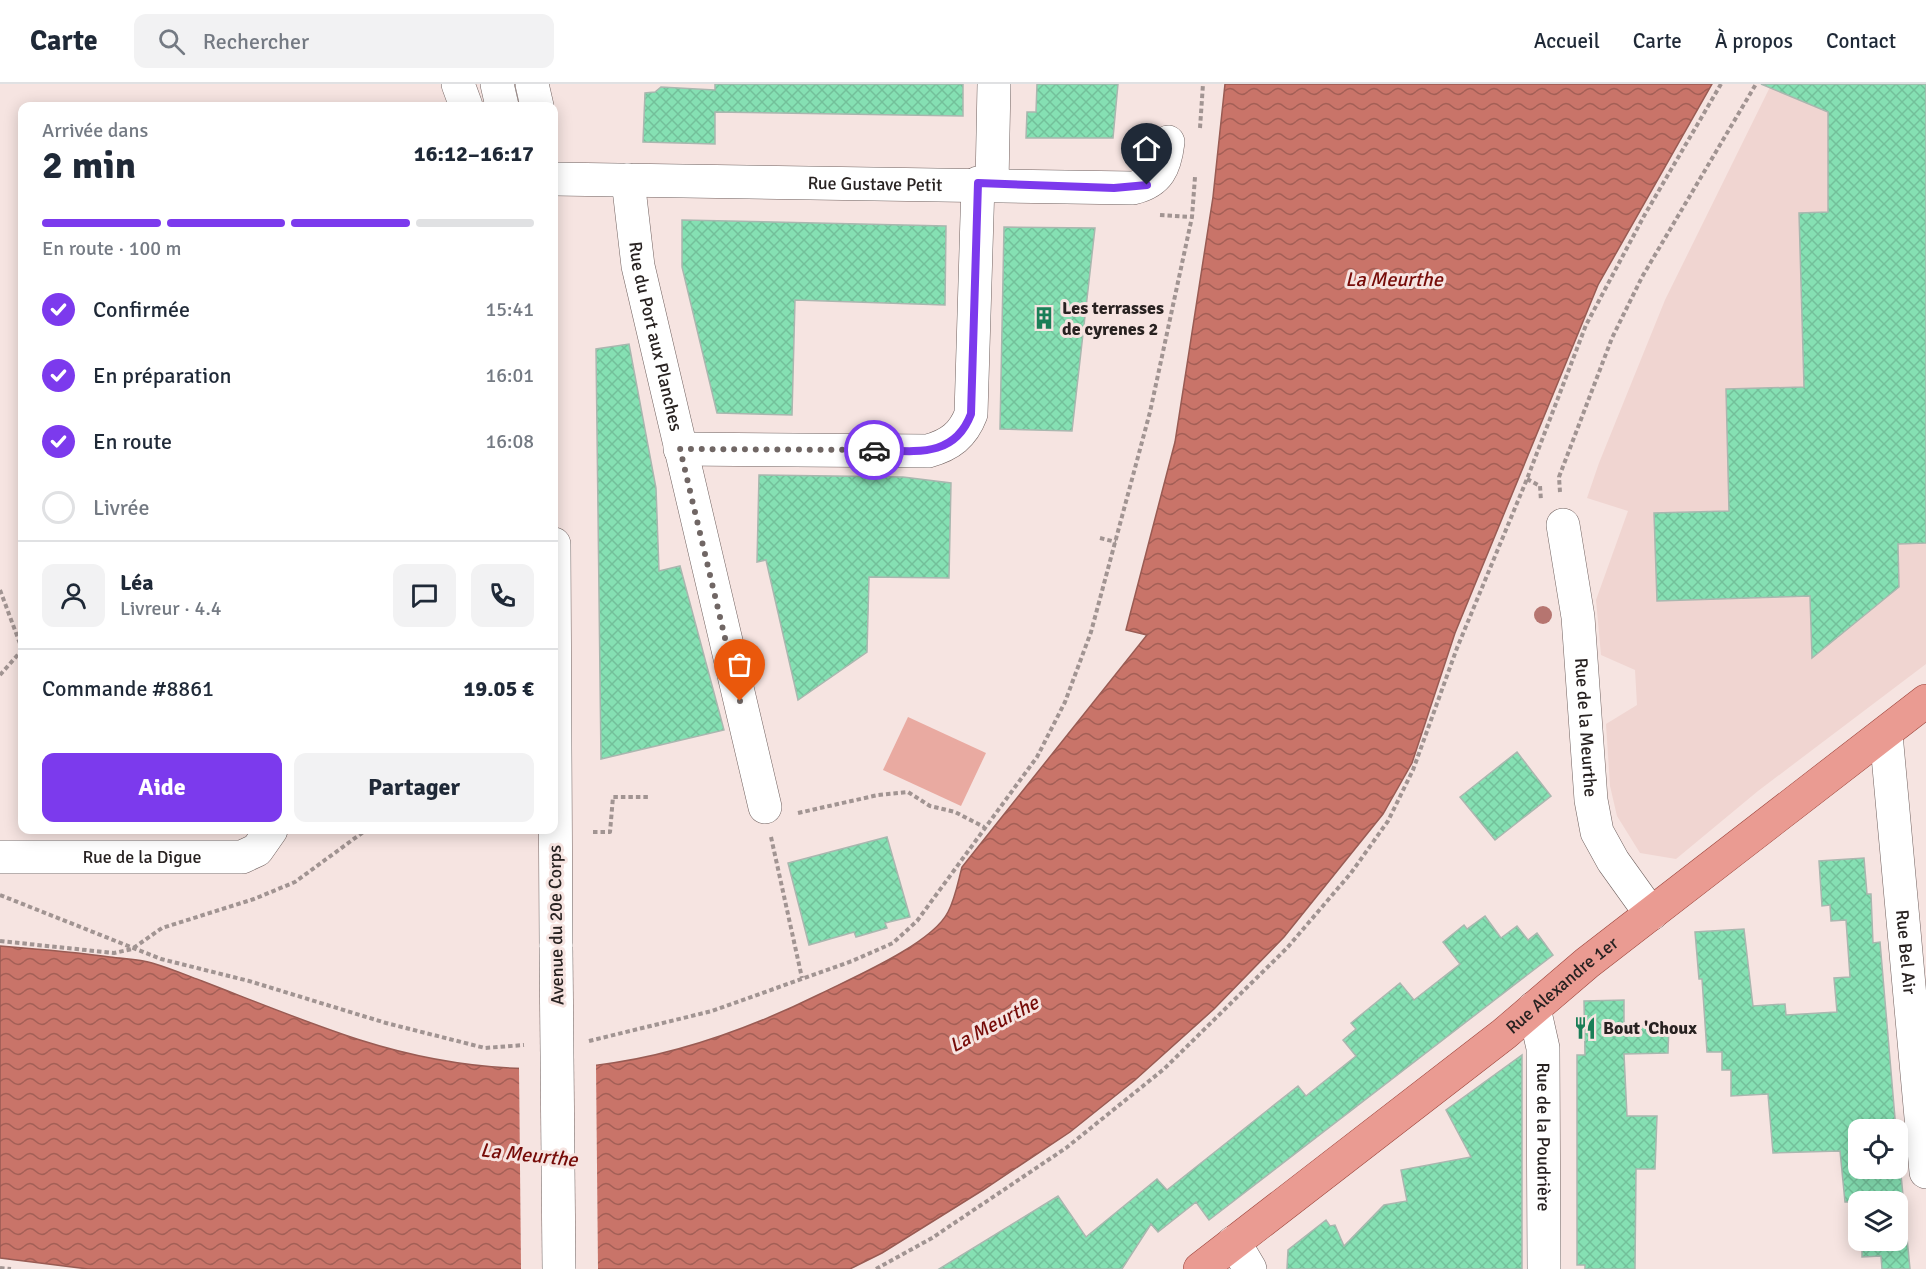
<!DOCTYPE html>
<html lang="fr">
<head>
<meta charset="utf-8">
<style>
  :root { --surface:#fff; --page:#f2f2f3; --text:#1f2937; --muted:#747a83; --line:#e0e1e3; --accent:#7c3aed }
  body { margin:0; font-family:Signika,sans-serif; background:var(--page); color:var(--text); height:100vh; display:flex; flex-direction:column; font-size:22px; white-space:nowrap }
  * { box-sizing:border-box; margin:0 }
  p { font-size:20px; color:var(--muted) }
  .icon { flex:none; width:33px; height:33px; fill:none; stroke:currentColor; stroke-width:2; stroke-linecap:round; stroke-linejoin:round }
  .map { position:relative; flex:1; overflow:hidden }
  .drawer { position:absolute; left:18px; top:18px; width:540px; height:732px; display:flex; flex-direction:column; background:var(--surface); border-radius:12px; box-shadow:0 3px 15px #0003 }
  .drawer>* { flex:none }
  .controls { position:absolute; left:1848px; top:1035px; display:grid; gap:12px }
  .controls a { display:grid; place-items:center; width:60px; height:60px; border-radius:12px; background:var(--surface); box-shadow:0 3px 15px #0003; font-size:30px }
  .pin { position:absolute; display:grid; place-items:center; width:51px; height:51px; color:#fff; margin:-62px -26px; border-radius:50% 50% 50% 0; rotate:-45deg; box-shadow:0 0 6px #0007 }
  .pin .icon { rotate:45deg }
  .courier { position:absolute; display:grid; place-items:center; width:60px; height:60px; margin:-30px; border:4px solid #7c3aed; border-radius:50%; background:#fff; color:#222; box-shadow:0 2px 8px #0007 }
  .headline em { font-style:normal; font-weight:700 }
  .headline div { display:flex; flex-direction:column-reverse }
  .headline { display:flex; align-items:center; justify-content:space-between; height:102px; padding:0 24px }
  h1 { font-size:39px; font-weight:700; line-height:45px }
  .bar { display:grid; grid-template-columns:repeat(4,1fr); gap:9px 6px; align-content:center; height:72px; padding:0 24px }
  .bar i { height:8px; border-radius:4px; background:var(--line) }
  .bar .selected { background:var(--accent) }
  .bar p { grid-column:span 4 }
  .line { display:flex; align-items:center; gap:15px; padding:0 24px; border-top:2px solid var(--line) }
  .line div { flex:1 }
  .round { display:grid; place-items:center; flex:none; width:63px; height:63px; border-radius:12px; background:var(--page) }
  ol { padding:0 24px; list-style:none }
  li { display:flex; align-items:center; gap:18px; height:66px }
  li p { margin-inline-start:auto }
  li .icon { padding:6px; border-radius:50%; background:var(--accent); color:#fff; stroke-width:4 }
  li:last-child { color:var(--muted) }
  li i { width:33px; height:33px; border:3px solid var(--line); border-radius:50% }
  .primary-button { display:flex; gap:12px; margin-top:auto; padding:12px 24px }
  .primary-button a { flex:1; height:69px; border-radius:12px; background:var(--accent); color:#fff; font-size:24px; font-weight:700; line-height:69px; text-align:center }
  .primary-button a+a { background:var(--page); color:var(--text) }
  header { display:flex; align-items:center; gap:36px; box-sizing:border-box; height:84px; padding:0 30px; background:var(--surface); border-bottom:2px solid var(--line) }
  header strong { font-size:28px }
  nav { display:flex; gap:33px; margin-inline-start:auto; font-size:21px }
  .search { width:420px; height:54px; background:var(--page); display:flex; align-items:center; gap:15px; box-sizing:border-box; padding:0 21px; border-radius:12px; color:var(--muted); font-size:22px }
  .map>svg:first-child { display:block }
  .built { fill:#f0d5d1 }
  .park { fill:#e9aaa1 }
  .water { fill:url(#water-waves); stroke:#995b53; stroke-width:1.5 }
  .pier { fill:#f6e4e1 }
  .building { fill:url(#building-cross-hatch); stroke:#a9b7af; stroke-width:1.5 }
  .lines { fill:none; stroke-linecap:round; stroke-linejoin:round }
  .minor-casing { stroke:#70615f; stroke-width:34 }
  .major-casing { stroke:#9d453c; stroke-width:34 }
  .path { stroke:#a19492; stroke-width:4; stroke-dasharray:4.5 3; stroke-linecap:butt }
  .minor { stroke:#fff; stroke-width:33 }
  .major { stroke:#ea9b92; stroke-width:33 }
  .minor-bridge-casing { stroke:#70615f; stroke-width:34; stroke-linecap:butt }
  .minor-bridge { stroke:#fff; stroke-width:33 }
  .tree { fill:#b67570 }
  .done { stroke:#706664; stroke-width:6; stroke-dasharray:0 10.8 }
  .route { stroke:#7c3aed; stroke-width:8 }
  .labels { text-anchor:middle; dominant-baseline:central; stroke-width:6; stroke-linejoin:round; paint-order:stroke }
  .street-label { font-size:18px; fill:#282221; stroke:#f6e4e1 }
  .poi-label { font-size:18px; font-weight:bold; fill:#282221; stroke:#f6e4e1; text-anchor:start }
  .water-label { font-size:20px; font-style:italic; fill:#760b08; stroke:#f6e4e1 }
</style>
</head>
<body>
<header>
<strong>Carte</strong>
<div class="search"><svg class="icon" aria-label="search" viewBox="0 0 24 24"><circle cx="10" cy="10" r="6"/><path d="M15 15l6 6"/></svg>Rechercher</div>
<nav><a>Accueil</a><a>Carte</a><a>À propos</a><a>Contact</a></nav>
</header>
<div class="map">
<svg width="1926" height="1185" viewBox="0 0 1926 1185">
  <defs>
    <pattern id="water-waves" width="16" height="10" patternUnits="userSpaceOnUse" patternTransform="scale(1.5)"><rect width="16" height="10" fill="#c97469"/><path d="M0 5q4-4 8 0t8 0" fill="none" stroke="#a35f56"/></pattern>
    <pattern id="building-cross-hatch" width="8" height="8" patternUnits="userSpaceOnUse" patternTransform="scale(1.5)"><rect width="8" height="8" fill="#85e0b3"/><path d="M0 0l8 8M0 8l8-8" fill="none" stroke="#73c09a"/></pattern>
  </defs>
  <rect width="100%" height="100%" fill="#f6e4e1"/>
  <path class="built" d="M1926,0V580L1758,707L1676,775L1640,769L1617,732L1610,702L1606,640L1637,621L1635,586L1601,571L1596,516L1628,427L1587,414L1599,379L1665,216L1770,3Z"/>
  <path class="park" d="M908,633L986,669L961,722L883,686Z"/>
  <path class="water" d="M1225,0H1712L1598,201L1455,549L1412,679L1383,730L1284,853L1214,925L1135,996L1070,1048L983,1106L882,1169L850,1185H88L0,1174V862C37,865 74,868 110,873C124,875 139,875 152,879C169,884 186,891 202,897C254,917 307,939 360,956C527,1009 666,986 820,910C852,894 932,860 948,828C955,815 958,798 962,783L1147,551L1126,546L1175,358L1213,113Z"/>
  <path class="pier" d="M596,980L598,1185H521L519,982Z"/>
  <path class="building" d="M715,0H963V32L715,28V60L643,58L645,9L655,8L661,3L715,6Z
    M1037,0H1118L1113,54H1026L1027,28H1036Z
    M1761,0H1926V459L1898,460L1899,503L1812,574L1810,512L1657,517L1654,429L1729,427L1726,305L1804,303L1799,129L1828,128V28Z
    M682,136L946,142L945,221L795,216L792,331L717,329L682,183Z
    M1004,143L1095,144L1072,347L1000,345Z
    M629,260L656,404L659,487L680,482L724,646L601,675L596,265Z
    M759,391L903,393L951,399L949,494L869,493L867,568L798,616L766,476L757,478Z
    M1517,668L1551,712L1495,756L1460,713Z
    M887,753L910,833L885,839L887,844L856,853L854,848L809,861L788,779Z
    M1864,774L1867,810H1871L1873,859L1880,858L1896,1046H1858V1084H1898V1059L1910,1185H1882L1881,1172L1862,1173V1156H1898V1118H1845L1840,1067L1773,1069L1768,1010L1731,1012V986H1722V968H1707L1702,895H1699L1695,848L1744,845L1753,922L1785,920L1786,931L1837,928L1834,894L1850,893L1846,836L1831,837L1830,821L1822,822L1819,777Z
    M1485,832L1501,854L1517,842L1528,856L1537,849L1553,871L1209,1136L1196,1118L1158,1148L1151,1140L1122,1185H939L1058,1112L1086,1153L1157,1095L1167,1106L1298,1002L1306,1012L1356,972L1343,956L1356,945L1351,939L1400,899L1414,916L1460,880L1443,858L1464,841L1467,845Z
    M1624,916V942L1669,941L1668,969L1624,970L1627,1032H1657L1655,1085H1636L1635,1185H1585V1181H1577V971H1585L1584,917Z
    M1522,971V1185H1287L1288,1166L1326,1136L1330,1142L1335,1141L1344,1162L1384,1121L1407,1117L1401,1086L1471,1073L1446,1026Z"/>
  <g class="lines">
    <g class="minor-casing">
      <g id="minor">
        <path d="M458,0L466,22"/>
        <path d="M497,0L502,22"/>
        <path d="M532,0L537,22"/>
        <path id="s1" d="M554,95L1133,104C1159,98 1165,83 1168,58"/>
        <path id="s2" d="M628,96L638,182L765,723"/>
        <path d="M992,99L994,0"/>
        <path d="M680,365L928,367C950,361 963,351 971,330L978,99"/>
        <path id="s3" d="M1563,441L1578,533L1591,716L1597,748L1613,777L1651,830"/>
        <path d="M554,460L556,863"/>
        <path id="s4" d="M1886,650L1926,1088"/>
        <path id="s5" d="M0,773H242L257,766L271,746"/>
        <path id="s6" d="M1534,924L1543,964L1544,1185"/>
        <path d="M1234,1158L1250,1185"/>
      </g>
    </g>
    <g class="major-casing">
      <g id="major">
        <path id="s7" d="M1200,1185L1504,950L1587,879L1926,617"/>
      </g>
    </g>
    <path class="path" d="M1200,44L1203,0
      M1160,131L1192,133
      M1527,395L1540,402L1541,417
      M1560,408L1559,393L1612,254L1642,193L1756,0
      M1100,454L1116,458
      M0,506L22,565
      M0,591L22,566
      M798,729L878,711L908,708L930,722L955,728L984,743
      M593,748H610L613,713H650
      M771,753L802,894
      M0,811L161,875L249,897L386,939L485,964L524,961
      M0,857L114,869L132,865L162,844L254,815L295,798L366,746
      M589,957L712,927L852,877L893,859L917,837L1037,673L1065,618L1091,548L1150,328L1192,133L1195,93
      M0,1184L11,1185
      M876,1185L932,1154L1066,1064L1164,985L1287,864L1351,789L1388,737L1413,686L1457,564L1527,395L1586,241L1644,132L1721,0"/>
    <use href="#minor" class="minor"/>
    <use href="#major" class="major"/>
    <g class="minor-bridge-casing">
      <path id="minor-bridge" d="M556,863L559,1185"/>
    </g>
    <use href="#minor-bridge" class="minor-bridge"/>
  </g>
  <circle class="tree" cx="1543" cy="531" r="9"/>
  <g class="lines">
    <path class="done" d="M740,617L680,365L874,366"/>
    <path class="route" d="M874,366C914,367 954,375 971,330L978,99L1114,104L1147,101"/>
  </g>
  <defs>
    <g id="building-bare" transform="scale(1.8)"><path d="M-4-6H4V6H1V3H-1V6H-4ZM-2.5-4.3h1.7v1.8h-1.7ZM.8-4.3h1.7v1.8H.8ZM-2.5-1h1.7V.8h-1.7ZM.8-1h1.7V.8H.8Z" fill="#1a7e57" stroke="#f6e4e1" stroke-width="2.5" paint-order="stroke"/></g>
    <g id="restaurant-bare" transform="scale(1.8)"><path d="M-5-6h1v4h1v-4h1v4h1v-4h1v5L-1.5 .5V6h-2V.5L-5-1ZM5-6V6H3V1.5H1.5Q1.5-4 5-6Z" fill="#1a7e57" stroke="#f6e4e1" stroke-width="2.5" paint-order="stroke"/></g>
  </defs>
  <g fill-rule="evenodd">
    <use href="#building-bare" x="1044" y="234"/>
    <use href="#restaurant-bare" x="1585" y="944"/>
  </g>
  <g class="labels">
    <g class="street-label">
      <text stroke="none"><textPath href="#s1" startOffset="321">Rue Gustave Petit</textPath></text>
      <text stroke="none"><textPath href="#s2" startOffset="159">Rue du Port aux Planches</textPath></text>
      <text stroke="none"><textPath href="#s3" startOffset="204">Rue de la Meurthe</textPath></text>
      <text stroke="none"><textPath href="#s5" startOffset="142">Rue de la Digue</textPath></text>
      <text transform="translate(556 841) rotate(-91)">Avenue du 20e Corps</text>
      <text stroke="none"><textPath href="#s4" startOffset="219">Rue Bel Air</textPath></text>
      <text stroke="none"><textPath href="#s7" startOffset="460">Rue Alexandre 1er</textPath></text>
      <text stroke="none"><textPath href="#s6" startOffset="130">Rue de la Poudrière</textPath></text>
    </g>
    <g class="poi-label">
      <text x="1062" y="224">Les terrasses<tspan x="1062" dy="21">de cyrenes 2</tspan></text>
      <text x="1603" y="944">Bout 'Choux</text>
    </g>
    <g class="water-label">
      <text x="1394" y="195">La Meurthe</text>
      <text transform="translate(994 940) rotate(-28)">La Meurthe</text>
      <text transform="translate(529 1071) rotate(6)">La Meurthe</text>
    </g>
  </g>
</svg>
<div class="controls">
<a><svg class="icon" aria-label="locate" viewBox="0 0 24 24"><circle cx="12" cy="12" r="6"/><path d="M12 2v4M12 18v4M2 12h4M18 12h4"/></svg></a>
<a><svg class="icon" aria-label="layers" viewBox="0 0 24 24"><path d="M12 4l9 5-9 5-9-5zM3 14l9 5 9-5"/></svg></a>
</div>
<div class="pin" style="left:740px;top:617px;background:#ea580c"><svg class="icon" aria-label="bag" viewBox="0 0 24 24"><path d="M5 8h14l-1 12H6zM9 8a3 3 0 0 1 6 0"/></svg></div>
<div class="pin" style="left:1147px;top:101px;background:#1f2937"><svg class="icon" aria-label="home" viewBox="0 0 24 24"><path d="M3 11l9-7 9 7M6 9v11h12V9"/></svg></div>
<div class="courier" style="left:874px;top:366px"><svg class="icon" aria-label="car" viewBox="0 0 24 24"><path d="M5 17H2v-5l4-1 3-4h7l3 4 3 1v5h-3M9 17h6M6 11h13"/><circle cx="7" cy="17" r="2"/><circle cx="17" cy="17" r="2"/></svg></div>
<section class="drawer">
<div class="headline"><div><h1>2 min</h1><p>Arrivée dans</p></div><em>16:12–16:17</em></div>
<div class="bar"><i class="selected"></i><i class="selected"></i><i class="selected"></i><i></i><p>En route · 100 m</p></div>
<ol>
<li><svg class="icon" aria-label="check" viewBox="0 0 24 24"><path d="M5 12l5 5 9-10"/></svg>Confirmée<p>15:41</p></li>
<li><svg class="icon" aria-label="check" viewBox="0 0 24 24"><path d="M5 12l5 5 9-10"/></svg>En préparation<p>16:01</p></li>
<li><svg class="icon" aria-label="check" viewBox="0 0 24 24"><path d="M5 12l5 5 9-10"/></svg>En route<p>16:08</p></li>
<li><i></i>Livrée</li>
</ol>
<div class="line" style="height:108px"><a class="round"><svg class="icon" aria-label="person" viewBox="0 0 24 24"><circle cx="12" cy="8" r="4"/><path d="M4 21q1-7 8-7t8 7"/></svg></a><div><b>Léa</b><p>Livreur · 4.4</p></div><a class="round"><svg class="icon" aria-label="chat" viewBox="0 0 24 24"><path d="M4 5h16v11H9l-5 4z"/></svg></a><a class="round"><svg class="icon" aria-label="phone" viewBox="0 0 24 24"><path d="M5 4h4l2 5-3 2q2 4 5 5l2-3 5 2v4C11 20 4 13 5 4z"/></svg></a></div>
<div class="line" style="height:78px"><div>Commande #8861</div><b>19.05 €</b></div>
<div class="primary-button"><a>Aide</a><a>Partager</a></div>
</section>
</div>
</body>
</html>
